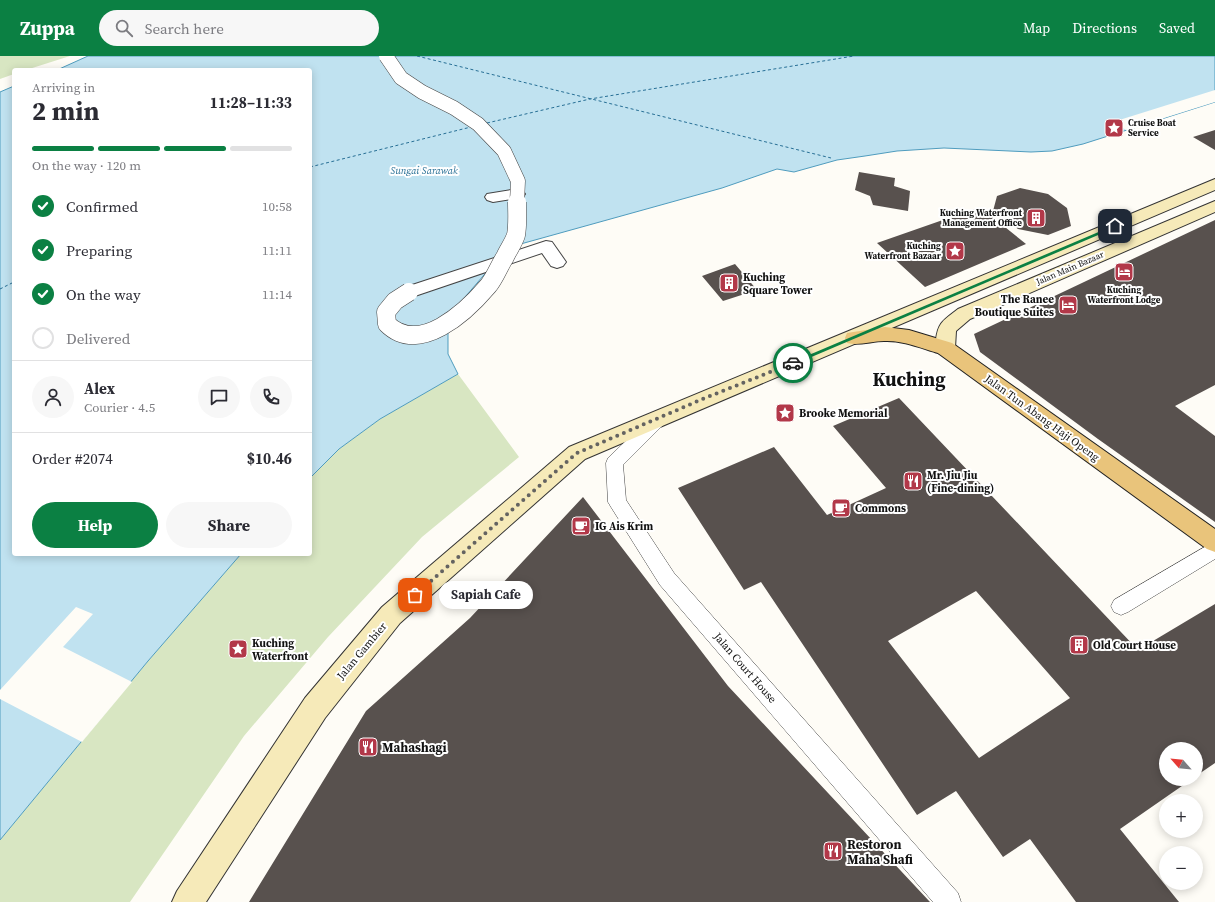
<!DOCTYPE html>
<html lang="en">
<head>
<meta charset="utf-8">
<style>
  :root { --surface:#fff; --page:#f7f7f7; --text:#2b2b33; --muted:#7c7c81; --line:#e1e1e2; --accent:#0b8043 }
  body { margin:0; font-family:"Source Serif 4",serif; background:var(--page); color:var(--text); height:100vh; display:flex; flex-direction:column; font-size:15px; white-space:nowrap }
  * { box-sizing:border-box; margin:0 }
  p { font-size:13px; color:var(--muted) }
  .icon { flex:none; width:22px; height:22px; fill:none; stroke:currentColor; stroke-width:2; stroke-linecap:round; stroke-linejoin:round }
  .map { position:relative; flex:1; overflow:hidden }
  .details { position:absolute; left:12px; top:12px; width:300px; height:488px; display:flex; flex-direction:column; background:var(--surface); border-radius:4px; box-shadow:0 2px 10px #0003 }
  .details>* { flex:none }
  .needle { width:26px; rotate:297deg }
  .tools { position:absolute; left:1159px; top:686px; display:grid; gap:8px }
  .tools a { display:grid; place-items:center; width:44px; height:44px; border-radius:50%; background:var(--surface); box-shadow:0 2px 10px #0003; font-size:20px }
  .pin { position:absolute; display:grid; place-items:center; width:34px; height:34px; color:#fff; margin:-17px; border-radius:8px; box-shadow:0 2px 6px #0006 }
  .courier { position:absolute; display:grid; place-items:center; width:40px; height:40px; margin:-20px; border:3px solid #0b8043; border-radius:50%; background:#fff; color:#222; box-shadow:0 1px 5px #0007 }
  .bubble { position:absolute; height:28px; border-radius:14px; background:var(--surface); box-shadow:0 2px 10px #0003; font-size:13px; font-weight:700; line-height:28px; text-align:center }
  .overview em { font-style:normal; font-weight:700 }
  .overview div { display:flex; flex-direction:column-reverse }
  .overview { display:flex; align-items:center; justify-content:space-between; height:68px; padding:0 20px }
  h1 { font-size:26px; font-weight:700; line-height:30px }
  .bar { display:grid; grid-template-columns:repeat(4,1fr); gap:6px 4px; align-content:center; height:48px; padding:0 20px }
  .bar i { height:5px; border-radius:3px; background:var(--line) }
  .bar .on { background:var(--accent) }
  .bar p { grid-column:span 4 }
  .line { display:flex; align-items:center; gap:10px; padding:0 20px; border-top:1px solid var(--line) }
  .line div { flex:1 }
  .round { display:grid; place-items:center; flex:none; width:42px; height:42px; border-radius:21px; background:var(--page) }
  ol { padding:0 20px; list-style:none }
  li { display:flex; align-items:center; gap:12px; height:44px }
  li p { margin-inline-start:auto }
  li .icon { padding:4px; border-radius:50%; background:var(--accent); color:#fff; stroke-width:4 }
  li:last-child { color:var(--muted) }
  li i { width:22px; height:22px; border:2px solid var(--line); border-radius:50% }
  .action { display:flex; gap:8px; margin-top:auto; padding:8px 20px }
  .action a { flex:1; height:46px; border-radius:24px; background:var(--accent); color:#fff; font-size:16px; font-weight:700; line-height:46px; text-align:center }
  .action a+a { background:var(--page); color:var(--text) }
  header { display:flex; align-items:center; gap:24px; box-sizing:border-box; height:56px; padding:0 20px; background:var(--accent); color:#fff }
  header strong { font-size:19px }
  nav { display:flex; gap:22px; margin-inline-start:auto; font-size:14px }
  .search { width:280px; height:36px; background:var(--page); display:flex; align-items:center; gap:10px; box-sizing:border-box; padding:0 14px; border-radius:22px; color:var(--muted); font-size:15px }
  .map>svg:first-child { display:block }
  .green { fill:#d8e6c2 }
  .water { fill:#c0e2f0; stroke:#4f9cbe }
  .pier { fill:#fefcf6 }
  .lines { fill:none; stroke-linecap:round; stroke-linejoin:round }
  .ferry { stroke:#276f95; stroke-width:1; stroke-dasharray:3 2.5; stroke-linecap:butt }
  .building { fill:#58514e; fill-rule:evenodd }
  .lane-casing { stroke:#444; stroke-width:1 }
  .street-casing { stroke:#444; stroke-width:2 }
  .secondary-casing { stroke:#333; stroke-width:2 }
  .primary-casing { stroke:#222; stroke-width:2 }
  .lane { fill:#fff; fill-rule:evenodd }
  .street { fill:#fff; fill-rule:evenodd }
  .secondary { fill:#f6eab9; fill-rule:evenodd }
  .primary { fill:#e9c47b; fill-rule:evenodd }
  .street-bridge-far1-casing { stroke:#444; stroke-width:15; stroke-linecap:butt }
  .street-bridge-casing { stroke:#444; stroke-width:19; stroke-linecap:butt }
  .street-bridge-far1 { stroke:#fff; stroke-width:14 }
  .street-bridge { stroke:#fff; stroke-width:18 }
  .route { fill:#0b8043 }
  .done { stroke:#646361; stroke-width:4; stroke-dasharray:0 7.2 }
  .labels { text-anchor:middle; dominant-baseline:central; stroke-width:4; stroke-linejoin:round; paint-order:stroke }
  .far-poi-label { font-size:9px; font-weight:bold; fill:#111; stroke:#fff; text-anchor:end }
  .far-street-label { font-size:9px; fill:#111; stroke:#fff }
  .far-water-label { font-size:10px; font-style:italic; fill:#276f95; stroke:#fff }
  .poi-label { font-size:11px; font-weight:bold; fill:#111; stroke:#fff; text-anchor:start }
  .street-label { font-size:11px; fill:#111; stroke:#fff }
  .near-poi-label { font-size:13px; font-weight:bold; fill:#111; stroke:#fff; text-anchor:start }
  .town-label { font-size:19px; font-weight:bold; fill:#111; stroke:#fff }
</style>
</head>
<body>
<header>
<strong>Zuppa</strong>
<div class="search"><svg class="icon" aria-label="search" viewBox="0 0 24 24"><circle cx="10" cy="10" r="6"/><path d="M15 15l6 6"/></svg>Search here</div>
<nav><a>Map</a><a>Directions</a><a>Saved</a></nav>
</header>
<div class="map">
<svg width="1215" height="846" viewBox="0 0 1215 846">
  <rect width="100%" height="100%" fill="#fefcf6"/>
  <path class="green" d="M0,0H70L26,14H14V18L0,23Z
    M458,318L519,401L422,481L328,581L244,680L130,846H0V784L148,605L241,498H310V422L339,393L380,363Z"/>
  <path class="water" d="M88,0H1215V46L1083,88L1052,95L1031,96L944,92L897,95L865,100L837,104L794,116L777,113L722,132L517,189L501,199L454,254L448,272V298L458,318L380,363L339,393L310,422V14H57Z
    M14,30V498H241L148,605L0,784V36Z"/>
  <path class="pier" d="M1215,34V46L1126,74L1123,72L1116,74L1112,71L1117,69L1113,66Z
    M76,551L93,558L63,591L132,626L82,686L0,643V634Z"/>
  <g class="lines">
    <path class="ferry" d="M417,0L831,102
      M487,67L590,43L854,0
      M310,111L471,71
      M0,233L14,226"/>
  </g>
  <path class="building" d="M1215,74V94L1193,81Z
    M859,116L895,122L894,130L910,135L908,155L873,149L870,140L855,134Z
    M1020,132L1048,138L1067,152L1071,170L1048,179L1018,173L993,155L997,140Z
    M980,151L1026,188L925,231L877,187Z
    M1215,164V329L1175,350L1215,380V466L1098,383L980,296L974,278Z
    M735,208L757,234L723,245L702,220Z
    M899,342L1138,594L1215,548V707L1196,720V693H1166V723H1192L1120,773L1179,846H1076L1030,783L1003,801L956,735L917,759L761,526L744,534L678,432L774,391L827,459L886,432L833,370ZM976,535L1070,642L979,702L888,585Z
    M583,441L728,630L930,846H249L366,655L470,562Z"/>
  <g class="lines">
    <g class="lane-casing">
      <path id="lane" d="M659,357L665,359L667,363L665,367L623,409L626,444L674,517L958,837L961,846H933L660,529L611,451L608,446L606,407L608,402L653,359Z
        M1215,485V503L1128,556L1121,559L1114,556L1111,550L1114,544Z"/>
    </g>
    <g class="street-casing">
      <path id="street" d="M517,133L523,135L525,138L523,141L493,146L487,144L485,141L487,138Z
        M546,185L552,186L566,206L563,210L557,212L551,210L542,197L409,242L403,240L400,236L403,232Z"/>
    </g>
    <g class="secondary-casing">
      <path id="secondary" d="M1215,123V134L585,403L400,567L325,662L206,846H172L177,835L305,642L382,551L569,391Z
        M1215,145V156L970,263L956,275L955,292L952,297L945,299L938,297C936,292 936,290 936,284C938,266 944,264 958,253Z"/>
    </g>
    <g class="primary-casing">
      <path id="primary" d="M885,271L909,274L952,287L1215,473V496L1207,493L938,297C921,292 902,284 884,285C872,285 859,290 847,287L845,282L847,277Z"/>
    </g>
    <use href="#lane" class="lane"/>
    <use href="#street" class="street"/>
    <use href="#secondary" class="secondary"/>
    <use href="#primary" class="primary"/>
    <g class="street-bridge-far1-casing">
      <path id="street-bridge-far1" d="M386,0L401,22L422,36L454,52L478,68L504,95L518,125L517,147"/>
    </g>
    <g class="street-bridge-casing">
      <path id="street-bridge" d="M409,236L395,245L386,256L387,268C419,300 466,256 488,230C495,222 499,210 505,201C508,194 514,186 516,179C518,169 517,156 517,146"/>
    </g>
    <use href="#street-bridge-far1" class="street-bridge-far1"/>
    <use href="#street-bridge" class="street-bridge"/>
  </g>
  <path class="route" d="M1115,169L1117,171L795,308L790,307Z"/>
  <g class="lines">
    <path class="done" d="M415,539L577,397L705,342L793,307"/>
  </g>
  <defs>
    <g id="sight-square" transform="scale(1)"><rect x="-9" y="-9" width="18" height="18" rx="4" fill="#b23849" stroke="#fff"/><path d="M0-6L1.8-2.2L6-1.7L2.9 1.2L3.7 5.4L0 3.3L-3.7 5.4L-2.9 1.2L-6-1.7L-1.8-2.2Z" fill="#fff"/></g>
    <g id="building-square" transform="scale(1)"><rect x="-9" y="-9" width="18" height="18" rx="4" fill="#b23849" stroke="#fff"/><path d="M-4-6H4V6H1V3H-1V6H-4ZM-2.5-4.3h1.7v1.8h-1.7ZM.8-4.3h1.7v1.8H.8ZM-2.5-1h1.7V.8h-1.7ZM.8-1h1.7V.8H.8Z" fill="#fff"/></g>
    <g id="hotel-square" transform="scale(1)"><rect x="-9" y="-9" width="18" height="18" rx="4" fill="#b23849" stroke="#fff"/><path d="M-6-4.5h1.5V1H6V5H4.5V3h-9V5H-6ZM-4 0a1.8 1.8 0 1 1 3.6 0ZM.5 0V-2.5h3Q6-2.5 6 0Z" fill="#fff"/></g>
    <g id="restaurant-square" transform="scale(1)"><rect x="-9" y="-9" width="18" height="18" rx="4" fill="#b23849" stroke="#fff"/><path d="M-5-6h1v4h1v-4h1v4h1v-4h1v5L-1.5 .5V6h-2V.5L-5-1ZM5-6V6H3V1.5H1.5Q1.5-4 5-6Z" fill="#fff"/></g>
    <g id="cafe-square" transform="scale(1)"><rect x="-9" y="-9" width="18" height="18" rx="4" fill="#b23849" stroke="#fff"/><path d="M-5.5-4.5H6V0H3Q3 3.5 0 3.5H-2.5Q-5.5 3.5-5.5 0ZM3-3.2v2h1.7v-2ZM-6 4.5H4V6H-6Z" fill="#fff"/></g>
  </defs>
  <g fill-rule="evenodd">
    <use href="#sight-square" x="1114" y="72"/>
    <use href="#building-square" x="1036" y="162"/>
    <use href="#sight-square" x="955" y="195"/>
    <use href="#hotel-square" x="1124" y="216"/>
    <use href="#building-square" x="729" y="227"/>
    <use href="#hotel-square" x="1068" y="249"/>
    <use href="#sight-square" x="785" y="357"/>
    <use href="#restaurant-square" x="913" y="425"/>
    <use href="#cafe-square" x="841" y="452"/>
    <use href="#cafe-square" x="581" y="470"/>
    <use href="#building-square" x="1079" y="589"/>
    <use href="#sight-square" x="238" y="593"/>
    <use href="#restaurant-square" x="368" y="691"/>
    <use href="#restaurant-square" x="833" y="795"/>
  </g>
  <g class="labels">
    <g class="far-poi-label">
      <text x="1128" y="67" text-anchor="start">Cruise Boat<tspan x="1128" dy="10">Service</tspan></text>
      <text x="1022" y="157">Kuching Waterfront<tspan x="1022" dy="10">Management Office</tspan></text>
      <text x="941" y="190">Kuching<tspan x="941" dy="10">Waterfront Bazaar</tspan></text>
      <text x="1124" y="234" text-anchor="middle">Kuching<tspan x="1124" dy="10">Waterfront Lodge</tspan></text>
    </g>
    <g class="far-street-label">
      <text transform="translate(1070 212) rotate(-23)">Jalan Main Bazaar</text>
    </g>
    <g class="far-water-label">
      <text x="424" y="114">Sungai Sarawak</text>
    </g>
    <g class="poi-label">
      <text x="743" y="221">Kuching<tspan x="743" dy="13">Square Tower</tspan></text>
      <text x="1054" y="243" text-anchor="end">The Ranee<tspan x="1054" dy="13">Boutique Suites</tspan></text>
      <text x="799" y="357">Brooke Memorial</text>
      <text x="927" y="419">Mr. Jiu Jiu<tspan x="927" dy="13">(Fine-dining)</tspan></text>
      <text x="855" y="452">Commons</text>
      <text x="595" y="470">IG Ais Krim</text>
      <text x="252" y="587">Kuching<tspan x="252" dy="13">Waterfront</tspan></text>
      <text x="1093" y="589">Old Court House</text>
    </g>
    <g class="street-label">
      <text transform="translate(1042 362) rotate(36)">Jalan Tun Abang Haji Openg</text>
      <text transform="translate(362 595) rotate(-50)">Jalan Gambier</text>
      <text transform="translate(745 612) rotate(49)">Jalan Court House</text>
    </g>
    <g class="near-poi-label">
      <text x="382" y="691">Mahashagi</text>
      <text x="847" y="788">Restoron<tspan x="847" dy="15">Maha Shafi</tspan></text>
    </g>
    <g class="town-label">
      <text x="909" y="323">Kuching</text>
    </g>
  </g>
</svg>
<div class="tools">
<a><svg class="needle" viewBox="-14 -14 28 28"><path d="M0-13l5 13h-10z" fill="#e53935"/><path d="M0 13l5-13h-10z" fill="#7c7c81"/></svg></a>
<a>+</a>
<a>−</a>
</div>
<div class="pin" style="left:415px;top:539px;background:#ea580c"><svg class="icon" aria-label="bag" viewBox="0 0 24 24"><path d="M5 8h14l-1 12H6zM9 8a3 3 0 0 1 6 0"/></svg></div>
<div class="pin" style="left:1115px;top:170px;background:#1f2937"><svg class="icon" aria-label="home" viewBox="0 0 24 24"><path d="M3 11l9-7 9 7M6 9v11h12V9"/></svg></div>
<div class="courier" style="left:793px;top:307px"><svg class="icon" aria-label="car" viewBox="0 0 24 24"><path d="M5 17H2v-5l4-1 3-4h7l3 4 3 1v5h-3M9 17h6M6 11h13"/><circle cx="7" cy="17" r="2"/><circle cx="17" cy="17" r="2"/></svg></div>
<div class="bubble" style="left:439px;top:525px;width:94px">Sapiah Cafe</div>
<section class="details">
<div class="overview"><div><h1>2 min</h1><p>Arriving in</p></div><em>11:28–11:33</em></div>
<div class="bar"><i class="on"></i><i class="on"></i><i class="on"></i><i></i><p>On the way · 120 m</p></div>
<ol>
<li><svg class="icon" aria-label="check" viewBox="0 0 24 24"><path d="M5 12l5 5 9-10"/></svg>Confirmed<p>10:58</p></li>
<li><svg class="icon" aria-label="check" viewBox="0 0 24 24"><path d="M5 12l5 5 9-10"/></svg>Preparing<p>11:11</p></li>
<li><svg class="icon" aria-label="check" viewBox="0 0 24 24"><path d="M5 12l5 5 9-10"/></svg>On the way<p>11:14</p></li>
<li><i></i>Delivered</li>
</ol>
<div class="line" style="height:72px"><a class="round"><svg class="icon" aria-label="person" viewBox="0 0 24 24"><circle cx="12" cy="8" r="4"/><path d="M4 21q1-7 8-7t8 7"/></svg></a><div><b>Alex</b><p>Courier · 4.5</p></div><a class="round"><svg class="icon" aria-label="chat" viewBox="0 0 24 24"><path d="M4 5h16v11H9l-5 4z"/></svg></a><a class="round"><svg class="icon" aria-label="phone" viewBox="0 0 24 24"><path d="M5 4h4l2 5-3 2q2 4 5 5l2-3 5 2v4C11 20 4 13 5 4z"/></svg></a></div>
<div class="line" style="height:52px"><div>Order #2074</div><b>$10.46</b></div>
<div class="action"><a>Help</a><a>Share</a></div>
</section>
</div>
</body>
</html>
